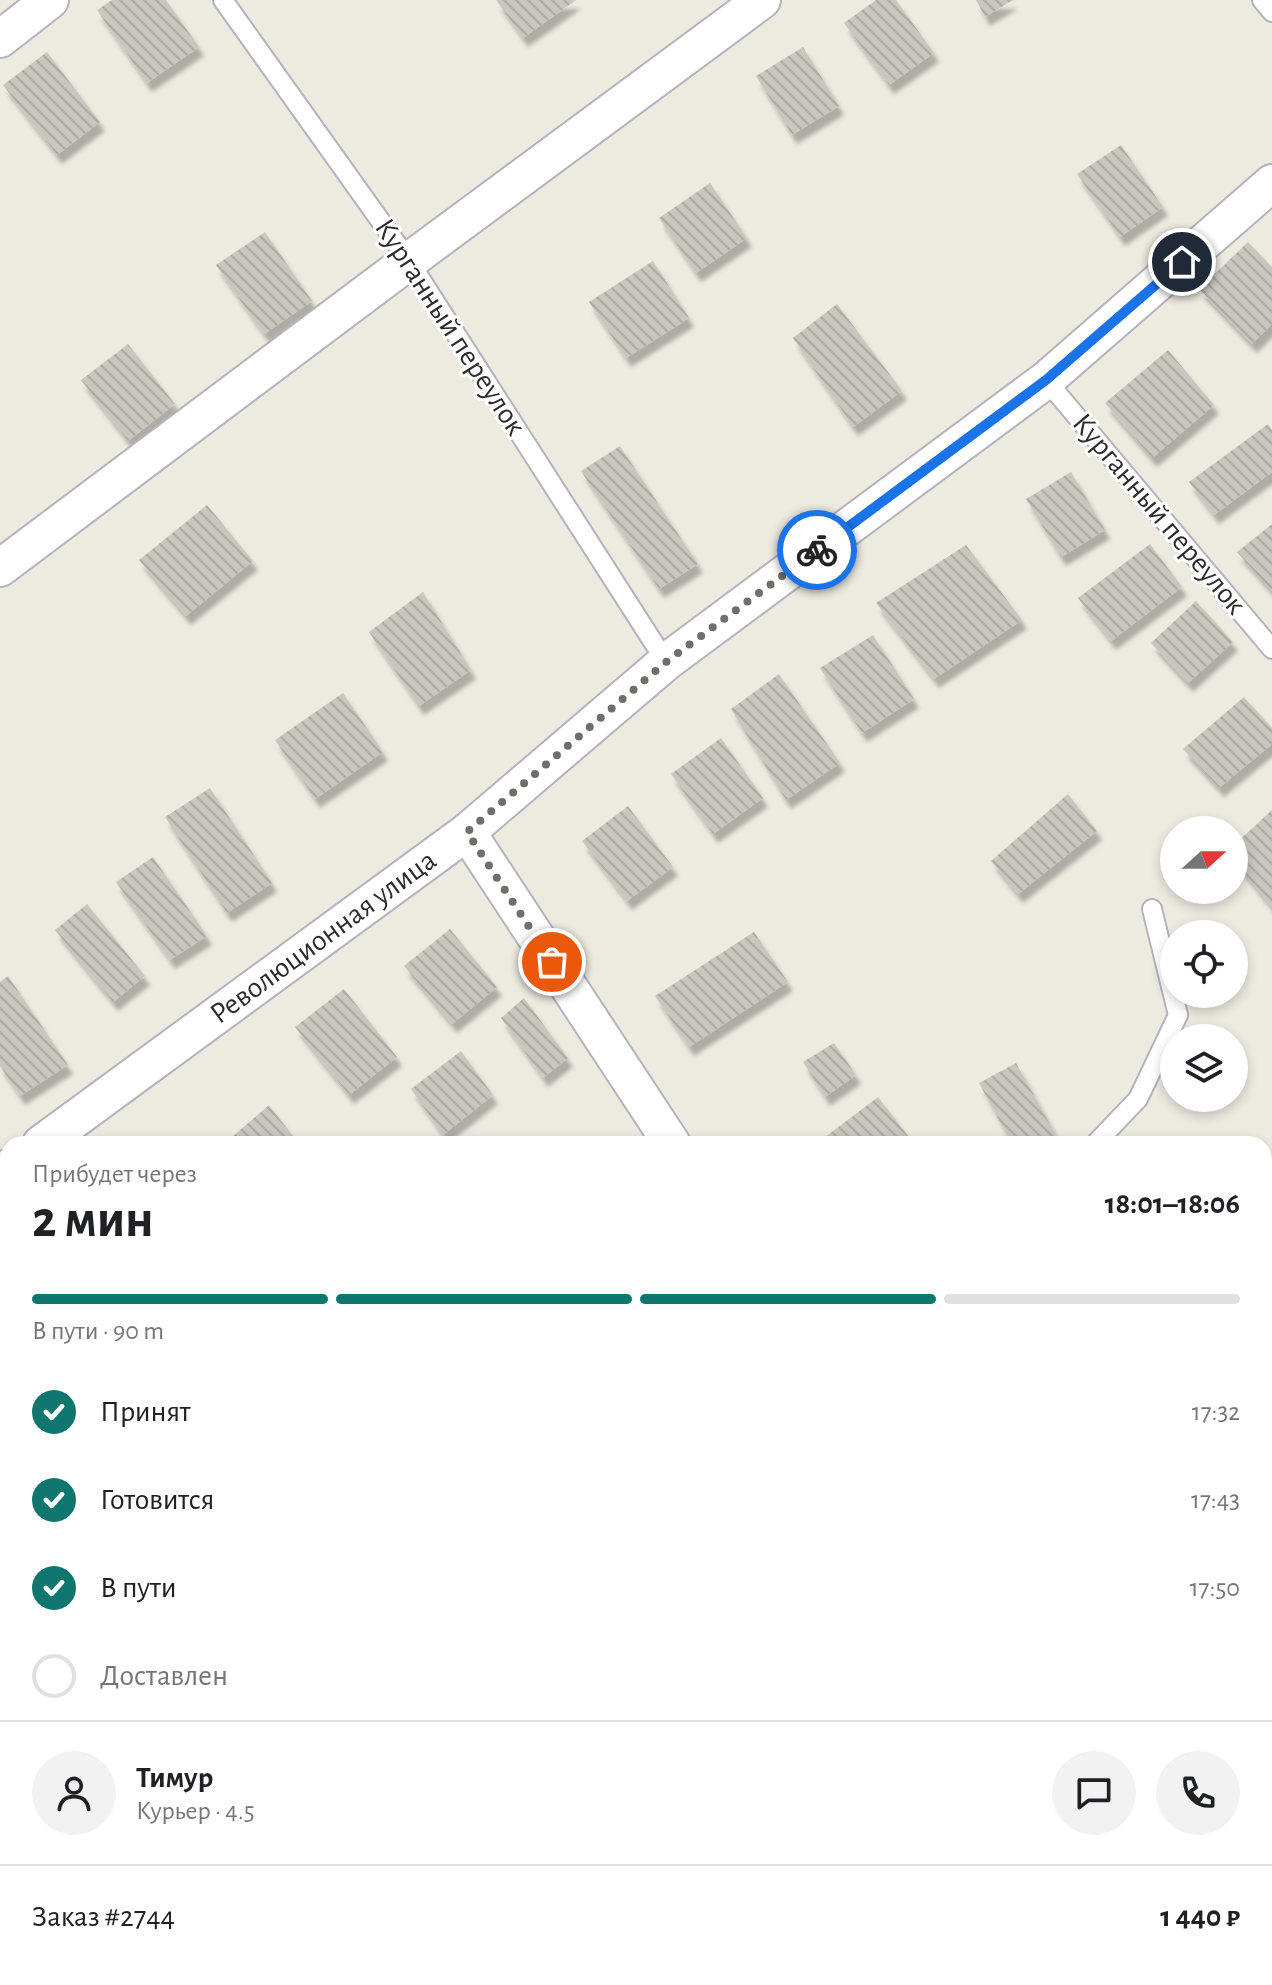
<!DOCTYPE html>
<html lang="ru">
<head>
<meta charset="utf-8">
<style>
  :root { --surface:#fff; --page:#f2f2f2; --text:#202124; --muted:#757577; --line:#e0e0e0; --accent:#0f766e }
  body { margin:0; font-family:"Alegreya Sans",sans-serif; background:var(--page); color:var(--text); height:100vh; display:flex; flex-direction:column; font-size:30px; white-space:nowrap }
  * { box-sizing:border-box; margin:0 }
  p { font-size:26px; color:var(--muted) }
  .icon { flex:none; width:44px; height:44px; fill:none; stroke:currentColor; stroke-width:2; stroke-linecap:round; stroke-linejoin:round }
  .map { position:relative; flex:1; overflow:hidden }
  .side { position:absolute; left:0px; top:1136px; width:1272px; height:850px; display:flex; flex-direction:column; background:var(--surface); border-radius:24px 24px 0 0; box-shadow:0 4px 12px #0003 }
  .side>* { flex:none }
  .needle { width:52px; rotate:69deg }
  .controls { position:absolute; left:1160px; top:816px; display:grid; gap:16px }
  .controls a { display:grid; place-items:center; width:88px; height:88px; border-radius:50%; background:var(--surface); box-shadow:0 4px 12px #0003; font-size:40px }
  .pin { position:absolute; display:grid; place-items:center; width:68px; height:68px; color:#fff; margin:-34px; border:4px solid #fff; border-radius:50%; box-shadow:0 2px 8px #0007 }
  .courier { position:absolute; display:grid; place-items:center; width:80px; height:80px; margin:-40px; border:6px solid #1a73e8; border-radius:50%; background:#fff; color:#222; box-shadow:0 2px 10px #0007 }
  .overview em { font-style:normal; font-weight:600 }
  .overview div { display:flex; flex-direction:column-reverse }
  .overview { display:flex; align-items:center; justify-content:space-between; height:136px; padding:0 32px }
  h1 { font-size:52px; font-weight:600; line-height:60px }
  .bar { display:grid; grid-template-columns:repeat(4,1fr); gap:12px 8px; align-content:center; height:96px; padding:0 32px }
  .bar i { height:10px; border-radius:6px; background:var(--line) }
  .bar .on { background:var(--accent) }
  .bar p { grid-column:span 4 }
  .line { display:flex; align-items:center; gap:20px; padding:0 32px; border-top:2px solid var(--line) }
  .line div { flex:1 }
  .round { display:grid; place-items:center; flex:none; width:84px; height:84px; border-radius:42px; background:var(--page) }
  ol { padding:0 32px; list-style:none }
  li { display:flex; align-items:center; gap:24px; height:88px }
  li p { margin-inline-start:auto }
  li .icon { padding:8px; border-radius:50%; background:var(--accent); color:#fff; stroke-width:4 }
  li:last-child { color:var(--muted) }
  li i { width:44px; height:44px; border:4px solid var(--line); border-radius:50% }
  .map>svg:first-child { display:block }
  .building { fill:url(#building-back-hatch); filter:url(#shadow) }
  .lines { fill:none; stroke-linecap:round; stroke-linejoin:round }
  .lane-casing { stroke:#b3b3bf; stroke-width:22 }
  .street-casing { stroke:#b3b3bf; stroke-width:40 }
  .lane { stroke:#fff; stroke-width:18 }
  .street { stroke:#fff; stroke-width:36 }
  .done { stroke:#706e6b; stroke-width:8; stroke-dasharray:0 14.4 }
  .route { stroke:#1a73e8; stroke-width:10 }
  .labels { text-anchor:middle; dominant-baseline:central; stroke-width:6; stroke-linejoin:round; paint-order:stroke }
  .street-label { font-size:30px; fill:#2c2c2c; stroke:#fff }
</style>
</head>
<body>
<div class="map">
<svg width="1272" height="1985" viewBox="0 0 1272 1985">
  <defs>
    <pattern id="building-back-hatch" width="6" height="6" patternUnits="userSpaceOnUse" patternTransform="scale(2)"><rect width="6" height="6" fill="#c9c6bf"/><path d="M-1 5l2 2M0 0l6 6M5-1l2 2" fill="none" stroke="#adaaa4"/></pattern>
    <filter id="shadow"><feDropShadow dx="5" dy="9" stdDeviation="2" flood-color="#0004"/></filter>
  </defs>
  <rect width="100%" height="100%" fill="#edeae0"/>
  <path class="building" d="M112,0H166L199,47L147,83L97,10Z
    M496,0H576L523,38Z
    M876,0H896L934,53L889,85L844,23Z
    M976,0H1013L985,17Z
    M803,47L839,106L792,135L756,76Z
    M47,52L100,122L57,155L3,85Z
    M1121,145L1163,207L1120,237L1077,174Z
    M710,183L747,238L696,273L659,218Z
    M265,232L312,301L264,334L216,265Z
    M1248,242L1272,267V324L1252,344L1199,289Z
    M653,261L689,318L626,358L589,302Z
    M837,304L902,391L853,427L793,338Z
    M128,344L175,404L128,441L81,380Z
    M1168,350L1214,405L1152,458L1105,403Z
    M1268,424L1272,430V472L1214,515L1189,482Z
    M620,446L698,564L659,589L581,471Z
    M1071,472L1105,530L1061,557L1026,499Z
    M207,505L253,561L186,616L139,560Z
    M1272,524V591L1237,552Z
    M1150,544L1182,587L1111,641L1078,598Z
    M966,545L1022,620L934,679L876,603Z
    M423,592L471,670L419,706L369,632Z
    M1196,601L1233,642L1188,683L1151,643Z
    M873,635L914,699L862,733L820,668Z
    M779,674L840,763L786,800L731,709Z
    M343,693L383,752L315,799L275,740Z
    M1244,697L1272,728V744L1219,788L1183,749Z
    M721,738L763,798L713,834L671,774Z
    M210,788L272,883L227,913L165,817Z
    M1068,794L1097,831L1018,894L991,861Z
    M628,806L673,867L627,901L582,841Z
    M1272,810V907L1234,861V845Z
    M153,857L207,936L170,960L116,882Z
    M87,904L145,976L113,1002L55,930Z
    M450,929L497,987L452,1024L404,966Z
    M754,932L788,982L689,1047L655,996Z
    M8,976L68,1065L20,1096L0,1066V982Z
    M344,989L397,1057L349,1095L295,1027Z
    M524,998L568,1058L543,1078L501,1018Z
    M834,1043L856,1075L825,1097L803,1062Z
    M461,1051L493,1095L443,1135L411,1089Z
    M1016,1063L1059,1140L1052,1144H1012L979,1083Z
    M878,1097L909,1137L900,1144H816Z
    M269,1105L299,1144H224Z
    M6,1688L8,1691V1741L0,1748V1693Z
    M240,1978H294L299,1985H231Z
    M334,1978H365L357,1985H340Z
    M483,1978H515L505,1985H488Z
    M591,1978H690L694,1985H595Z
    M1152,1978H1194L1199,1985H1157Z"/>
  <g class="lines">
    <g class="lane-casing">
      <path id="lane" d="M223,0L409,261L666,662
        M1262,0L1272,12
        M1046,380L1272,649
        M1095,1144L1138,1099L1178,1015L1152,909"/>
    </g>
    <g class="street-casing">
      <g id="street">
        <path d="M0,39L50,0"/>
        <path d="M0,568L409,261L762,0"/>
        <path d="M467,832L672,1144"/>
        <path id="s1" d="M41,1144L467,832L666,662L1046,380L1272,183"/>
        <path d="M0,1174L8,1168"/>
        <path d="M0,1298L8,1311"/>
        <path d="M444,1978L448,1985"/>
        <path d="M1214,1978L1218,1985"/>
        <path d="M194,1985L203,1978"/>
      </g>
    </g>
    <use href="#lane" class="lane"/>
    <use href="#street" class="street"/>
  </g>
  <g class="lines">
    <path class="done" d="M552,962L467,832L666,662L817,550"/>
    <path class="route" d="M817,550L1046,380L1182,262"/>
  </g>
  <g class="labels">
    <g class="street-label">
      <text transform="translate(450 327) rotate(57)">Курганный переулок</text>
      <text transform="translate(1159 514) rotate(50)">Курганный переулок</text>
      <text stroke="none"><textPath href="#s1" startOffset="350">Революционная улица</textPath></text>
    </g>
  </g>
</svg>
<div class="controls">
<a><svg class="needle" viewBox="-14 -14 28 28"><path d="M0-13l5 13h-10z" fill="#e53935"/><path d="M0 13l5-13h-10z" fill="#757577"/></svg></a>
<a><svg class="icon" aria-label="locate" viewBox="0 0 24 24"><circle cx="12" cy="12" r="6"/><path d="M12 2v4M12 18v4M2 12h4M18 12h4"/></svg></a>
<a><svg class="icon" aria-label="layers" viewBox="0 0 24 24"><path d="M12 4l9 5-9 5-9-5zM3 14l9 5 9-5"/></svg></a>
</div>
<div class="pin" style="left:552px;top:962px;background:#ea580c"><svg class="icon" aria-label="bag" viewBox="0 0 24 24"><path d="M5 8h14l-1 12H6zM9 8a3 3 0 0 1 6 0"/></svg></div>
<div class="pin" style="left:1182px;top:262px;background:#1f2937"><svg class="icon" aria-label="home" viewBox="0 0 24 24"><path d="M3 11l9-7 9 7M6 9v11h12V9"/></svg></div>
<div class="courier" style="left:817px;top:550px"><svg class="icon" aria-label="bike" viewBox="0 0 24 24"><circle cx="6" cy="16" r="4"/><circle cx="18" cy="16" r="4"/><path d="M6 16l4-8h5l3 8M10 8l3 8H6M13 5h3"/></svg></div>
<section class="side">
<div class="overview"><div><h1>2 мин</h1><p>Прибудет через</p></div><em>18:01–18:06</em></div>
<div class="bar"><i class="on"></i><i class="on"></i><i class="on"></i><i></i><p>В пути · 90 m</p></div>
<ol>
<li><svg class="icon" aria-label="check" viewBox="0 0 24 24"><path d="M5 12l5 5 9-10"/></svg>Принят<p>17:32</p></li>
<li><svg class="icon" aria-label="check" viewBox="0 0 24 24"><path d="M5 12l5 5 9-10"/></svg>Готовится<p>17:43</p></li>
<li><svg class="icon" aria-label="check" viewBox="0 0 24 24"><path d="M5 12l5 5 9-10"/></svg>В пути<p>17:50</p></li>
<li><i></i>Доставлен</li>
</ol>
<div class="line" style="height:144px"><a class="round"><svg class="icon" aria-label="person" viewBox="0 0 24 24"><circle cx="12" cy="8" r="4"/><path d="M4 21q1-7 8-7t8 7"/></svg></a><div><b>Тимур</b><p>Курьер · 4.5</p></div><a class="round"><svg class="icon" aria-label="chat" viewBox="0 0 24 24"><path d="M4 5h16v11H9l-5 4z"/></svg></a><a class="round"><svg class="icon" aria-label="phone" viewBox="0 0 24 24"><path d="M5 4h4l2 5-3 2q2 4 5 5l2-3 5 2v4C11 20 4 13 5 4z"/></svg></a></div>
<div class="line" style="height:104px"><div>Заказ #2744</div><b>1 440 ₽</b></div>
</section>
</div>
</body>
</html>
